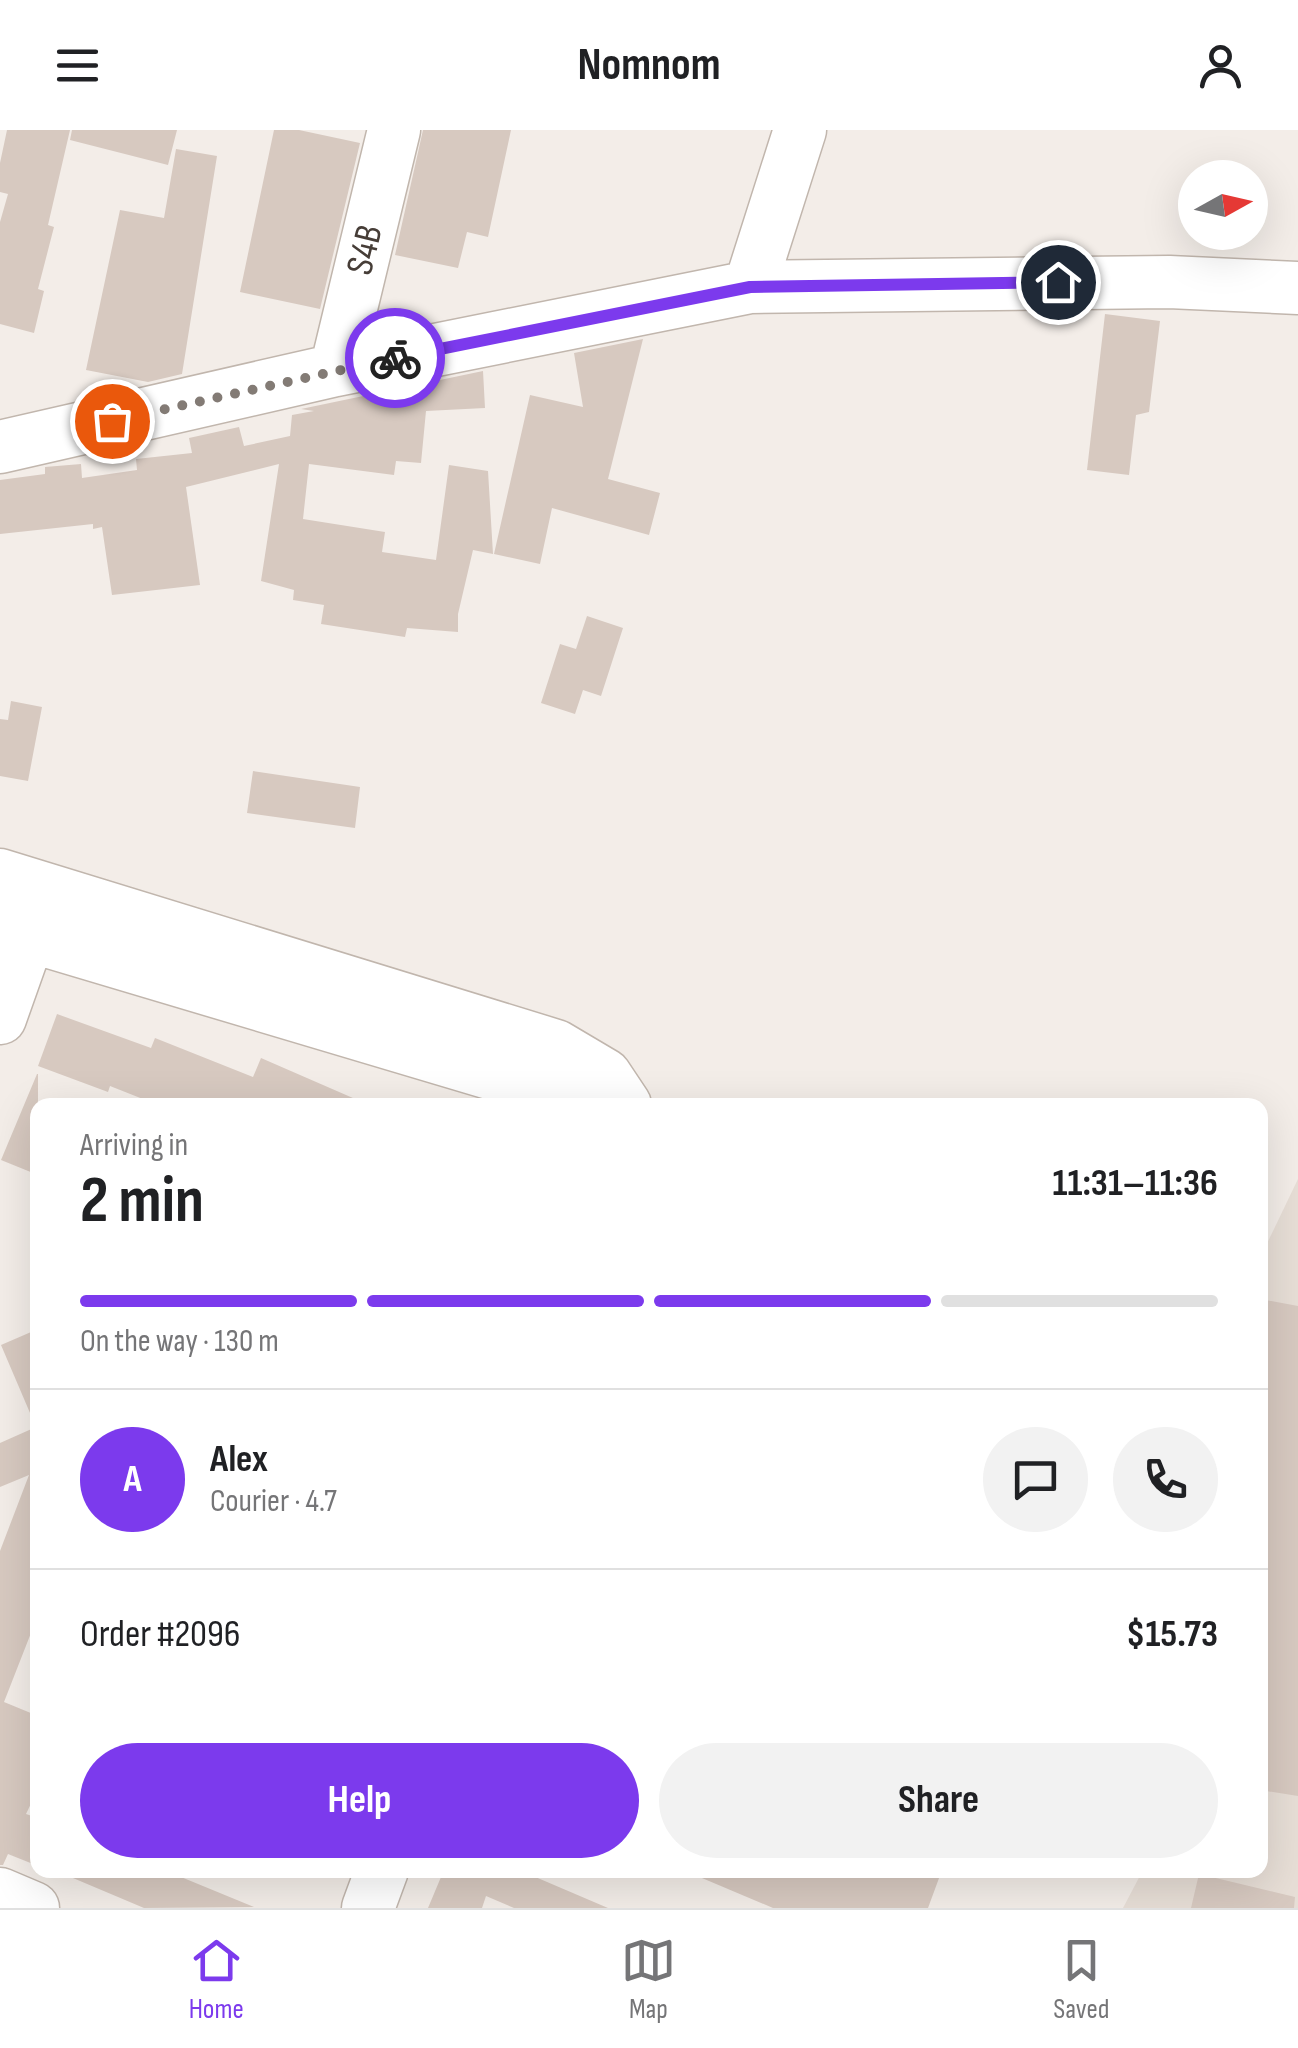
<!DOCTYPE html>
<html lang="en">
<head>
<meta charset="utf-8">
<style>
  :root { --surface:#fff; --page:#f2f2f2; --text:#202124; --muted:#757577; --line:#e0e0e0; --accent:#7c3aed }
  body { margin:0; font-family:"Sofia Sans Condensed",sans-serif; background:var(--page); color:var(--text); height:100vh; display:flex; flex-direction:column; font-size:38px; white-space:nowrap }
  * { box-sizing:border-box; margin:0 }
  p { font-size:32px; color:var(--muted) }
  .icon { flex:none; width:55px; height:55px; fill:none; stroke:currentColor; stroke-width:2; stroke-linecap:round; stroke-linejoin:round }
  .map { position:relative; flex:1; overflow:hidden }
  .drawer { position:absolute; left:30px; top:968px; width:1238px; height:780px; display:flex; flex-direction:column; background:var(--surface); border-radius:20px; box-shadow:0 10px 40px #0002 }
  .drawer>* { flex:none }
  .needle { width:65px; rotate:82deg }
  .tools { position:absolute; left:1178px; top:30px; display:grid; gap:20px }
  .tools a { display:grid; place-items:center; width:90px; height:90px; border-radius:50%; background:var(--surface); box-shadow:0 10px 40px #0002; font-size:50px }
  .pin { position:absolute; display:grid; place-items:center; width:85px; height:85px; color:#fff; margin:-42px; border:5px solid #fff; border-radius:50%; box-shadow:0 2px 10px #0007 }
  .courier { position:absolute; display:grid; place-items:center; width:100px; height:100px; margin:-50px; border:8px solid #7c3aed; border-radius:50%; background:#fff; color:#222; box-shadow:0 2px 12px #0007 }
  .summary em { font-style:normal; font-weight:700 }
  .summary div { display:flex; flex-direction:column-reverse }
  .summary { display:flex; align-items:center; justify-content:space-between; height:170px; padding:0 50px }
  h1 { font-size:65px; font-weight:700; line-height:75px }
  .bar { display:grid; grid-template-columns:repeat(4,1fr); gap:15px 10px; align-content:center; height:120px; padding:0 50px }
  .bar i { height:12px; border-radius:8px; background:var(--line) }
  .bar .current { background:var(--accent) }
  .bar p { grid-column:span 4 }
  .line { display:flex; align-items:center; gap:25px; padding:0 50px; border-top:2px solid var(--line) }
  .line div { flex:1 }
  .round { display:grid; place-items:center; flex:none; width:105px; height:105px; border-radius:52px; background:var(--page) }
  .action { display:flex; gap:20px; margin-top:auto; padding:20px 50px }
  .action a { flex:1; height:115px; border-radius:60px; background:var(--accent); color:#fff; font-size:40px; font-weight:700; line-height:115px; text-align:center }
  .action a+a { background:var(--page); color:var(--text) }
  header { display:flex; justify-content:space-between; align-items:center; height:130px; padding:0 50px; background:var(--surface); font-size:45px; font-weight:700 }
  .dock { display:flex; justify-content:space-around; align-items:center; height:140px; border-top:2px solid var(--line); background:var(--surface); font-size:28px; color:var(--muted) }
  .dock a { display:grid; justify-items:center; gap:5px }
  .dock .current { color:var(--accent) }
  .map>svg:first-child { display:block }
  .residential { fill:#e7ded6 }
  .building { fill:#d7c9c0 }
  .lines { fill:none; stroke-linecap:round; stroke-linejoin:round }
  .minor-casing { stroke:#c1b6ad; stroke-width:55 }
  .minor { stroke:#fff; stroke-width:52 }
  .done { stroke:#837b75; stroke-width:10; stroke-dasharray:0 18 }
  .route { stroke:#7c3aed; stroke-width:12 }
  .labels { text-anchor:middle; dominant-baseline:central; stroke-width:9; stroke-linejoin:round; paint-order:stroke }
  .street-label { font-size:38px; fill:#463d37; stroke:#fff }
</style>
</head>
<body>
<header><svg class="icon" aria-label="menu" viewBox="0 0 24 24"><path d="M4 6h16M4 12h16M4 18h16"/></svg>Nomnom<svg class="icon" aria-label="person" viewBox="0 0 24 24"><circle cx="12" cy="8" r="4"/><path d="M4 21q1-7 8-7t8 7"/></svg></header>
<div class="map">
<svg width="1298" height="1778" viewBox="0 0 1298 1778">
  <rect width="100%" height="100%" fill="#f3ede8"/>
  <path class="residential" d="M1298,1049V1778H1123L1143,1740H1260V1128Z"/>
  <path class="building" d="M7,0H70L48,95L54,97L38,159L44,161L34,203L0,194V92L8,64L0,62V33Z
    M72,0H177L168,35L70,10Z
    M274,0H299L360,13L320,179L240,162Z
    M423,0H511L488,107L467,102L458,138L395,125Z
    M176,19L217,26L182,244L148,252L86,240L120,80L164,88Z
    M1105,184L1160,191L1149,282L1136,285L1129,345L1087,340Z
    M643,209L608,349L660,363L649,405L552,378L540,434L494,424L530,265L583,277L574,223Z
    M483,241L485,278L426,281L421,333L396,331L394,345L309,334L303,389L385,402L382,422L436,430L449,335L488,341L493,424L473,420L458,484V502L407,498L405,507L321,494L324,475L293,470L294,460L261,451L279,334L186,357L200,455L112,465L102,397L93,399V394L0,404V350L45,344V337L81,334L82,348L137,340L136,329L192,323L189,308L239,297L244,316L290,306L292,285L314,281L301,279Z
    M587,486L623,498L601,566L583,560L575,584L541,573L560,514L576,519Z
    M11,571L42,577L28,651L0,646V589L8,590Z
    M253,641L360,657L355,698L247,683Z
    M57,884L151,918L155,908L253,947L261,928L369,975H158L110,956L108,962L38,936Z
    M37,944H38V1045L1,1030Z
    M1260,1169L1298,1176V1666L1260,1660V1456L1267,1409L1260,1407Z
    M38,1199V1485L4,1572L38,1586V1659L26,1684L38,1688V1736L8,1724L3,1735H0V1421L29,1345L0,1357V1313L36,1297L1,1215Z
    M54,1740H164L254,1777L144,1778Z
    M425,1740H519L608,1778H514L486,1766L482,1778H428L441,1747Z
    M683,1740H942L928,1778H773Z
    M1199,1744L1295,1767L1294,1778H1191Z"/>
  <g class="lines">
    <g class="minor-casing">
      <path id="minor" d="M750,157L800,0
        M336,240L394,0
        M0,317L336,240L750,157L1169,152L1298,158
        M0,745L556,916L605,945L625,975
        M0,797L543,959L565,975
        M0,888L40,775
        M0,1764L33,1778
        M368,1778L382,1740"/>
    </g>
    <use href="#minor" class="minor"/>
  </g>
  <g class="lines">
    <path class="done" d="M112,291L395,228"/>
    <path class="route" d="M395,228L750,157L1058,152"/>
  </g>
  <g class="labels">
    <g class="street-label">
      <text transform="translate(365 120) rotate(-76)">S4B</text>
    </g>
  </g>
</svg>
<div class="tools">
<a><svg class="needle" viewBox="-14 -14 28 28"><path d="M0-13l5 13h-10z" fill="#e53935"/><path d="M0 13l5-13h-10z" fill="#757577"/></svg></a>
</div>
<div class="pin" style="left:112px;top:291px;background:#ea580c"><svg class="icon" aria-label="bag" viewBox="0 0 24 24"><path d="M5 8h14l-1 12H6zM9 8a3 3 0 0 1 6 0"/></svg></div>
<div class="pin" style="left:1058px;top:152px;background:#1f2937"><svg class="icon" aria-label="home" viewBox="0 0 24 24"><path d="M3 11l9-7 9 7M6 9v11h12V9"/></svg></div>
<div class="courier" style="left:395px;top:228px"><svg class="icon" aria-label="bike" viewBox="0 0 24 24"><circle cx="6" cy="16" r="4"/><circle cx="18" cy="16" r="4"/><path d="M6 16l4-8h5l3 8M10 8l3 8H6M13 5h3"/></svg></div>
<section class="drawer">
<div class="summary"><div><h1>2 min</h1><p>Arriving in</p></div><em>11:31–11:36</em></div>
<div class="bar"><i class="current"></i><i class="current"></i><i class="current"></i><i></i><p>On the way · 130 m</p></div>
<div class="line" style="height:180px"><b class="round" style="background:var(--accent);color:#fff">A</b><div><b>Alex</b><p>Courier · 4.7</p></div><a class="round"><svg class="icon" aria-label="chat" viewBox="0 0 24 24"><path d="M4 5h16v11H9l-5 4z"/></svg></a><a class="round"><svg class="icon" aria-label="phone" viewBox="0 0 24 24"><path d="M5 4h4l2 5-3 2q2 4 5 5l2-3 5 2v4C11 20 4 13 5 4z"/></svg></a></div>
<div class="line" style="height:130px"><div>Order #2096</div><b>$15.73</b></div>
<div class="action"><a>Help</a><a>Share</a></div>
</section>
</div>
<nav class="dock">
<a class="current"><svg class="icon" aria-label="home" viewBox="0 0 24 24"><path d="M3 11l9-7 9 7M6 9v11h12V9"/></svg>Home</a>
<a><svg class="icon" aria-label="map" viewBox="0 0 24 24"><path d="M3 6l6-2 6 2 6-2v14l-6 2-6-2-6 2zM9 4v14M15 6v14"/></svg>Map</a>
<a><svg class="icon" aria-label="saved" viewBox="0 0 24 24"><path d="M7 4h10v16l-5-4-5 4z"/></svg>Saved</a>
</nav>
</body>
</html>
